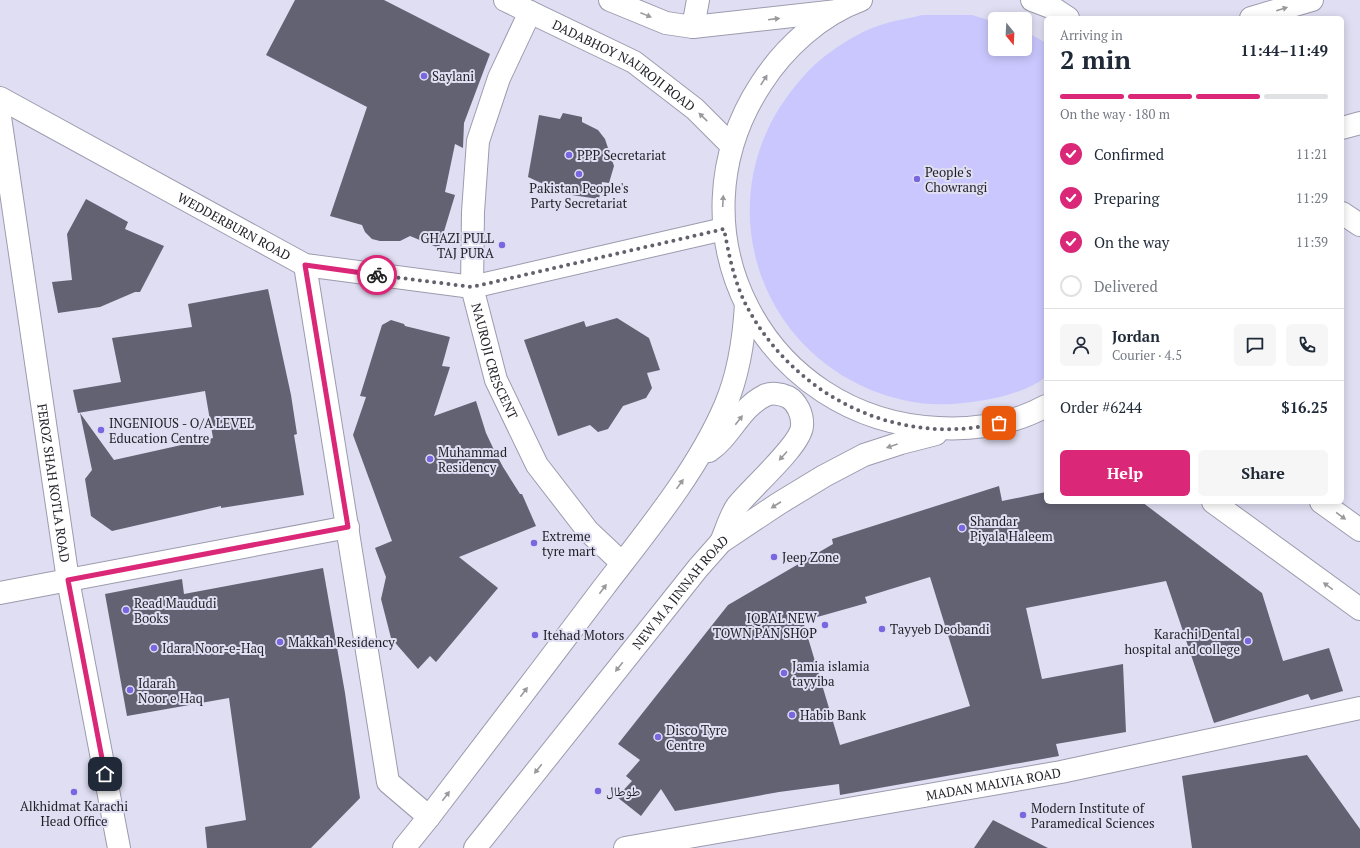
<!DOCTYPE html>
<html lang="en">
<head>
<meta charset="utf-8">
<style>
  :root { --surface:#fff; --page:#f6f6f7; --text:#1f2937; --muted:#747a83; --line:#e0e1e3; --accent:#db2777 }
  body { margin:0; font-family:"PT Serif","Noto Naskh Arabic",serif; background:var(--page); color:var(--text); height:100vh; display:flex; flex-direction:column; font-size:15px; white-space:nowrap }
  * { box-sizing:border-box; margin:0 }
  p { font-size:13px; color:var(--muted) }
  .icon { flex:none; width:22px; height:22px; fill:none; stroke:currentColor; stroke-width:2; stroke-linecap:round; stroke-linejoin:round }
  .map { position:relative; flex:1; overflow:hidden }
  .panel { position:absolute; left:1044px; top:16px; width:300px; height:488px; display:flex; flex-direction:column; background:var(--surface); border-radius:6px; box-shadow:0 2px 10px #0003 }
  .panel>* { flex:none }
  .needle { width:26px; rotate:162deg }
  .buttons { position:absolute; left:988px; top:12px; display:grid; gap:8px }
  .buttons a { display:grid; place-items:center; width:44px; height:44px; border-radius:6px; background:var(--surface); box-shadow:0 2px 10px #0003; font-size:20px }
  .pin { position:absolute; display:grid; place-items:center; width:34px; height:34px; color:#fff; margin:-17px; border-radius:8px; box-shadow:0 2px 6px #0006 }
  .courier { position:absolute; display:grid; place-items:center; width:40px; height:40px; margin:-20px; border:3px solid #db2777; border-radius:50%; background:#fff; color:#222; box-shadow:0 1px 5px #0007 }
  .headline em { font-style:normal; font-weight:700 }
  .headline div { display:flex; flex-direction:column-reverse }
  .headline { display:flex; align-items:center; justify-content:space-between; height:68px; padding:0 16px }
  h1 { font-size:26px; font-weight:700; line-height:30px }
  .bar { display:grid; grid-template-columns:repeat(4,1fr); gap:6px 4px; align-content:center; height:48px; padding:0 16px }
  .bar i { height:5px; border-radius:3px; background:var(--line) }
  .bar .active { background:var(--accent) }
  .bar p { grid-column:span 4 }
  .line { display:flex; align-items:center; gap:10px; padding:0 16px; border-top:1px solid var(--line) }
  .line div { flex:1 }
  .round { display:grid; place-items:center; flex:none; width:42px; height:42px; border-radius:6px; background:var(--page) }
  ol { padding:0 16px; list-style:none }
  li { display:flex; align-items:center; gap:12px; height:44px }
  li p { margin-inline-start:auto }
  li .icon { padding:4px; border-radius:50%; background:var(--accent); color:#fff; stroke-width:4 }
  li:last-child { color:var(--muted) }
  li i { width:22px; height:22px; border:2px solid var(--line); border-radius:50% }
  .action { display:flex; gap:8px; margin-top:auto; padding:8px 16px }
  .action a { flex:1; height:46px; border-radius:6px; background:var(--accent); color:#fff; font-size:16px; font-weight:700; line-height:46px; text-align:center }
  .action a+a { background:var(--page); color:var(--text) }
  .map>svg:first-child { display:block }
  .green { fill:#c9c7fd }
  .building { fill:#626273; fill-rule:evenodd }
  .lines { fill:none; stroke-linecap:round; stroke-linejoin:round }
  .street-casing { stroke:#9c9bae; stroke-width:24 }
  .secondary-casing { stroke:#9c9bae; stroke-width:24 }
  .primary-casing { stroke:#9c9bae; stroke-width:24 }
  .street { stroke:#fff; stroke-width:22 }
  .secondary { stroke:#fff; stroke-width:22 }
  .primary { stroke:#fff; stroke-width:22 }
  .oneway { fill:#9a9a9d }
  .done { stroke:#62626d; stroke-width:4; stroke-dasharray:0 7.2 }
  .route { stroke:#db2777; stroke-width:5 }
  .poi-dot { fill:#7a66e1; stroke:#dfdef2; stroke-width:1.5 }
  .labels { text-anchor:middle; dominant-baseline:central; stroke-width:4; stroke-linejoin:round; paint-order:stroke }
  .street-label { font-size:13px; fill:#1f1f26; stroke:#dfdef2 }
  .poi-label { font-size:13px; fill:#1f1f26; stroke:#dfdef2; text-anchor:start }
</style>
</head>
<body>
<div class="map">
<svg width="1360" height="848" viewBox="0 0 1360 848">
  <rect width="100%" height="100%" fill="#dfdef2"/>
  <path class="green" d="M922,15H972L995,22V49H1025V31L1046,43V377C1023,394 991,400 963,403C932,407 901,402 871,390C759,344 715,210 780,107C794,86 811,65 832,51C844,42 861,32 875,27C890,21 907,19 922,15Z"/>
  <path class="building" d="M295,0H384L490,54L464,123L463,148L455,144L445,192L455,195L439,248L410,236L400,241H380L372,239L365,232L362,225L330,216L367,107L266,55Z
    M563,113L582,117V122L598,130L605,139L614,166L609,183L602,182L599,199L565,194L528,177L539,115L560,119Z
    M86,199L128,222L125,229L164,246L140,292H135L100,307L58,313L52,282L72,280L67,234Z
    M268,289L291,395L297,434L294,435L304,495L221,508V506L112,531L91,516L85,479L92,470L80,413L114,460L213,438L205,391L78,413L73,390L121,382L112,338L192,327L188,304Z
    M617,318L649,338L660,370L647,373L652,388L646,398L623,406L608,429L598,432L590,425L558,436L524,340L584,321L586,327Z
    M391,320L404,324L405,326L450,337L442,366L450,367L434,416L476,401L486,433L494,450L503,467L520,494H522L536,526L459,557L498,588L436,662L430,656L418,669L391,638L381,599L386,577L375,548L392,541L353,435L366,397L360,396L382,325Z
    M999,486L1002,501L1046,492V502H1142L1262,593L1283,661L1329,648L1343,691L1311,700L1308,694L1214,723L1166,581L1026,608L1042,679L1123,664L1126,732L1056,744L1059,756L840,795L839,784L779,792L675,811L661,789L641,816L617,797L632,781L626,776L640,760L618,744L728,605L833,544L832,539ZM930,577L970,706L840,745L803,621L867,603L865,597Z
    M323,568L345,693L360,798L311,848H207L205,827L246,820L229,698L127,716L105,594L182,579L184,594Z
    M1307,755L1360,829V848H1192L1182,776Z
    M993,820L1048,848H974Z"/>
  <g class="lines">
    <g class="street-casing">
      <g id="street">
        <path id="s1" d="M530,12L499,78L478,141L473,212L472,287L496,380L537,465L588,531L622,563"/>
        <path d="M693,27L698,0"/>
        <path id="s2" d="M0,98L305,265L472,287L724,229"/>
        <path id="s3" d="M0,117L68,580L119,848"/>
        <path d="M1342,213L1360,225"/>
        <path d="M305,265L388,782L429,817"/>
        <path d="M0,593L348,527"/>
        <path id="s4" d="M625,848L1061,772L1360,708"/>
      </g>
    </g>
    <g class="secondary-casing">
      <g id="secondary">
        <path id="s5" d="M505,0L634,62L695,109L731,145"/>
        <path d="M610,0L666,23L693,27L837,11"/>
        <path d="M1213,502L1360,609"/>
        <path d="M1321,502L1360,530"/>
      </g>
    </g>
    <g class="primary-casing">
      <g id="primary">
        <path d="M861,0C820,15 784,48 761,84C665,231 764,420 938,428C975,430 1013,424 1046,406"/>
        <path d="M1032,0L1053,8L1068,18"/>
        <path d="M1251,18L1312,0"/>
        <path d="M1342,128L1360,123"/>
        <path d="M709,451C731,436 740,408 764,396C771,392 781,394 788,397C797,402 803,415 802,426C801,445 751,488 737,506C730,516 726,531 721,542"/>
        <path d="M404,848L429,817C488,740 546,664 604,587C647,531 697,471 725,406C739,374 744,339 746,304"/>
        <path id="s6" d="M475,848L698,568L721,542L778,504L824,476L864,455L901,443L936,434"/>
      </g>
    </g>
    <use href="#street" class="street"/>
    <use href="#secondary" class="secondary"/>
    <use href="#primary" class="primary"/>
  </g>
  <defs><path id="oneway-solid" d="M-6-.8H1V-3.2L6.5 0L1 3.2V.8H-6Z"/></defs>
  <g class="oneway">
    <use href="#oneway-solid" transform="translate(1282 9) rotate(-17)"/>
    <use href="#oneway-solid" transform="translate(646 15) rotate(22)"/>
    <use href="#oneway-solid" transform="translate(774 19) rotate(-7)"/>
    <use href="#oneway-solid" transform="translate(764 80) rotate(-57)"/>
    <use href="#oneway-solid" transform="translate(703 117) rotate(-136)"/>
    <use href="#oneway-solid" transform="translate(723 201) rotate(-87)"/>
    <use href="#oneway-solid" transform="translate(739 420) rotate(-52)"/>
    <use href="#oneway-solid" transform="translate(892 446) rotate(161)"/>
    <use href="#oneway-solid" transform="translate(783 456) rotate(132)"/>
    <use href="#oneway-solid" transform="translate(680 484) rotate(-54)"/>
    <use href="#oneway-solid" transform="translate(776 505) rotate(147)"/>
    <use href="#oneway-solid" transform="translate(1341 516) rotate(36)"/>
    <use href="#oneway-solid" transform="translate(1328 586) rotate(-144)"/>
    <use href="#oneway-solid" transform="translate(603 589) rotate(-53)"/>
    <use href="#oneway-solid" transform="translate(619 667) rotate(129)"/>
    <use href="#oneway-solid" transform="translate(524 692) rotate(-53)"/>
    <use href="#oneway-solid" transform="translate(538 769) rotate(129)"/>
    <use href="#oneway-solid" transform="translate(446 796) rotate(-53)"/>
  </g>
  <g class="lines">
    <path class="done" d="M377,275L472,287L724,229C729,255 734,281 746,305C794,396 897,448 999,423"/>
    <path class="route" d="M105,774L68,580L348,527L305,265L377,275"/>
  </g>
  <g class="poi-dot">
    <circle cx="424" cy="76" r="4"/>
    <circle cx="569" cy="155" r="4"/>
    <circle cx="579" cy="174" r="4"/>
    <circle cx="917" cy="179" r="4"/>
    <circle cx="502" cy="245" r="4"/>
    <circle cx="101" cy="430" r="4"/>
    <circle cx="430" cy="459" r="4"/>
    <circle cx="962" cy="528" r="4"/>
    <circle cx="534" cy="543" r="4"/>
    <circle cx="774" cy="557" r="4"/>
    <circle cx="126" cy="610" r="4"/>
    <circle cx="825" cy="625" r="4"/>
    <circle cx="882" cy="629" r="4"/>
    <circle cx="535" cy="635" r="4"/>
    <circle cx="1248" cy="641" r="4"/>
    <circle cx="280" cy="642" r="4"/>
    <circle cx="154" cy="648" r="4"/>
    <circle cx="784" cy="673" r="4"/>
    <circle cx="130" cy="690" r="4"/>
    <circle cx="792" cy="715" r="4"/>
    <circle cx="658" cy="737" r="4"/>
    <circle cx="598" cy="791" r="4"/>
    <circle cx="74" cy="792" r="4"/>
    <circle cx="1023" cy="815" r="4"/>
  </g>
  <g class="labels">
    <g class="street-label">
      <text stroke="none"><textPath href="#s5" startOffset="136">DADABHOY NAUROJI ROAD</textPath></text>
      <text stroke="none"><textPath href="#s2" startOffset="267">WEDDERBURN ROAD</textPath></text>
      <text stroke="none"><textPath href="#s1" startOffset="363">NAUROJI CRESCENT</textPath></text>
      <text stroke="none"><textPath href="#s3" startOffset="370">FEROZ SHAH KOTLA ROAD</textPath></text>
      <text stroke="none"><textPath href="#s6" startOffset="328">NEW M A JINNAH ROAD</textPath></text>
      <text stroke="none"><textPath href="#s4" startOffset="374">MADAN MALVIA ROAD</textPath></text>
    </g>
    <g class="poi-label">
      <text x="432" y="76">Saylani</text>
      <text x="577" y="155">PPP Secretariat</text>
      <text x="925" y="172">People's<tspan x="925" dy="15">Chowrangi</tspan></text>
      <text x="579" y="188" text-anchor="middle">Pakistan People's<tspan x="579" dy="15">Party Secretariat</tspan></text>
      <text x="494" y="238" text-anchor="end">GHAZI PULL<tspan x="494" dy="15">TAJ PURA</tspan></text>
      <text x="109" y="423">INGENIOUS - O/A LEVEL<tspan x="109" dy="15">Education Centre</tspan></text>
      <text x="438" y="452">Muhammad<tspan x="438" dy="15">Residency</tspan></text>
      <text x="970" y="521">Shandar<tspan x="970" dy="15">Piyala Haleem</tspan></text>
      <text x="542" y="536">Extreme<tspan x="542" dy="15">tyre mart</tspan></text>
      <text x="782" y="557">Jeep Zone</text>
      <text x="134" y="603">Read Maududi<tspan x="134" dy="15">Books</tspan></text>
      <text x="817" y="618" text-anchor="end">IQBAL NEW<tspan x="817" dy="15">TOWN PAN SHOP</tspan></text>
      <text x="890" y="629">Tayyeb Deobandi</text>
      <text x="1240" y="634" text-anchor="end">Karachi Dental<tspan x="1240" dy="15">hospital and college</tspan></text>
      <text x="543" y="635">Itehad Motors</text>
      <text x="288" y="642">Makkah Residency</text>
      <text x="162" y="648">Idara Noor-e-Haq</text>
      <text x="792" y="666">Jamia islamia<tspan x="792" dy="15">tayyiba</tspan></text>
      <text x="138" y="683">Idarah<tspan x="138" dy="15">Noor e Haq</tspan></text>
      <text x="800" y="715">Habib Bank</text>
      <text x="666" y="730">Disco Tyre<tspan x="666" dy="15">Centre</tspan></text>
      <text x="606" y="791">طوطال</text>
      <text x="74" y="806" text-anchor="middle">Alkhidmat Karachi<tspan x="74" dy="15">Head Office</tspan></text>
      <text x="1031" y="808">Modern Institute of<tspan x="1031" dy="15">Paramedical Sciences</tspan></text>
    </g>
  </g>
</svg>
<div class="buttons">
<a><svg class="needle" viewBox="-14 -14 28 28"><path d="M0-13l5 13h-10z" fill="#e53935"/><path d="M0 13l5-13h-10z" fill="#747a83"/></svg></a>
</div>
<div class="pin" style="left:999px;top:423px;background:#ea580c"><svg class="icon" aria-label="bag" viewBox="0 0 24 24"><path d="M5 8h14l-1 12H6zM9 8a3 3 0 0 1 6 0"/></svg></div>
<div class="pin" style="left:105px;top:774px;background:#1f2937"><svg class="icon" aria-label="home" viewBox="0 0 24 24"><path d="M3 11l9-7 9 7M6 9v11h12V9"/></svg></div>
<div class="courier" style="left:377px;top:275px"><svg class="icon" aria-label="bike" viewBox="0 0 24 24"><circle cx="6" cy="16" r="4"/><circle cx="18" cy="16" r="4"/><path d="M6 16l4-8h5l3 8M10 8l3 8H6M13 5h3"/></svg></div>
<section class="panel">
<div class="headline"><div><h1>2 min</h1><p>Arriving in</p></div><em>11:44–11:49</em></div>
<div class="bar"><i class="active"></i><i class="active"></i><i class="active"></i><i></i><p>On the way · 180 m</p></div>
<ol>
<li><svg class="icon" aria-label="check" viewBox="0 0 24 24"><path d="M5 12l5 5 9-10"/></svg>Confirmed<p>11:21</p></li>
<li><svg class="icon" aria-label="check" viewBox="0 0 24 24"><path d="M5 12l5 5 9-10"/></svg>Preparing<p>11:29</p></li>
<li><svg class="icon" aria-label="check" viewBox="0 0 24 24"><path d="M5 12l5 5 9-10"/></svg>On the way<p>11:39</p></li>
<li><i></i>Delivered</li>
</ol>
<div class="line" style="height:72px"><a class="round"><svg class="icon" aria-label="person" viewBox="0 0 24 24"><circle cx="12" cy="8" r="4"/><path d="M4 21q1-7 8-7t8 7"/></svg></a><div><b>Jordan</b><p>Courier · 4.5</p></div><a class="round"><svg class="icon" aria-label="chat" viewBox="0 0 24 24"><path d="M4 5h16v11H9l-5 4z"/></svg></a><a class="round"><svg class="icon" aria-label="phone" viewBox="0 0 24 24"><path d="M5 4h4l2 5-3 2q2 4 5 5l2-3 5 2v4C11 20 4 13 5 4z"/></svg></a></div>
<div class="line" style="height:52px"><div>Order #6244</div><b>$16.25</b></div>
<div class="action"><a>Help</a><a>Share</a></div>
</section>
</div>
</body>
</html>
